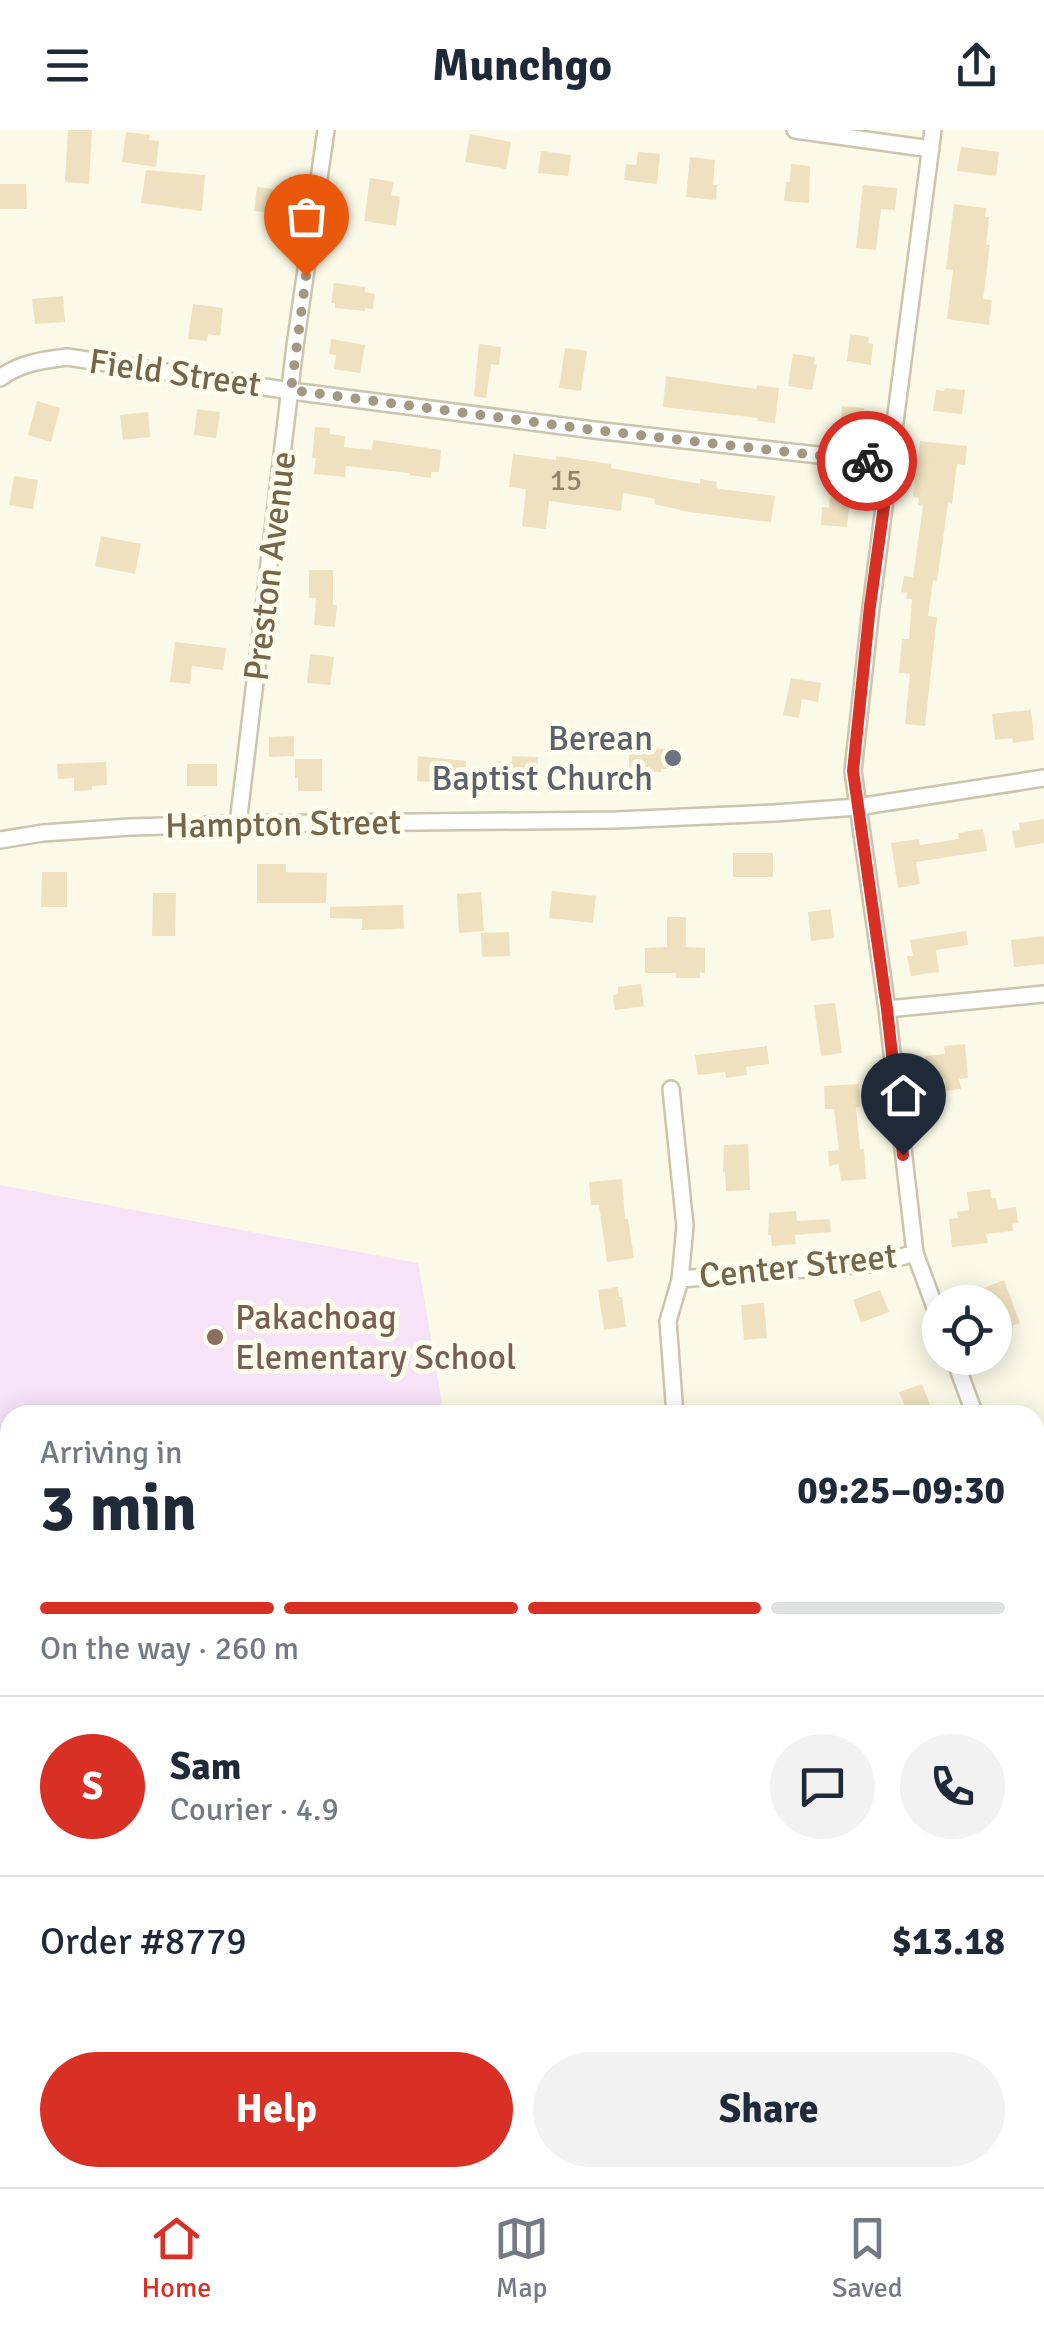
<!DOCTYPE html>
<html lang="en">
<head>
<meta charset="utf-8">
<style>
  :root { --surface:#fff; --page:#f2f2f3; --text:#1f2937; --muted:#747a83; --line:#e0e1e3; --accent:#d93025 }
  body { margin:0; font-family:Signika,sans-serif; background:var(--page); color:var(--text); height:100vh; display:flex; flex-direction:column; font-size:38px; white-space:nowrap }
  * { box-sizing:border-box; margin:0 }
  p { font-size:32px; color:var(--muted) }
  .icon { flex:none; width:55px; height:55px; fill:none; stroke:currentColor; stroke-width:2; stroke-linecap:round; stroke-linejoin:round }
  .map { position:relative; flex:1; overflow:hidden }
  .details { position:absolute; left:0px; top:1275px; width:1045px; height:782px; display:flex; flex-direction:column; background:var(--surface); border-radius:30px 30px 0 0; box-shadow:0 5px 25px #0003 }
  .details>* { flex:none }
  .buttons { position:absolute; left:922px; top:1155px; display:grid; gap:20px }
  .buttons a { display:grid; place-items:center; width:90px; height:90px; border-radius:50%; background:var(--surface); box-shadow:0 5px 25px #0003; font-size:50px }
  .pin { position:absolute; display:grid; place-items:center; width:85px; height:85px; color:#fff; margin:-102px -42px; border-radius:50% 50% 50% 0; rotate:-45deg; box-shadow:0 0 10px #0007 }
  .pin .icon { rotate:45deg }
  .courier { position:absolute; display:grid; place-items:center; width:100px; height:100px; margin:-50px; border:8px solid #d93025; border-radius:50%; background:#fff; color:#222; box-shadow:0 2px 12px #0007 }
  .overview em { font-style:normal; font-weight:800 }
  .overview div { display:flex; flex-direction:column-reverse }
  .overview { display:flex; align-items:center; justify-content:space-between; height:170px; padding:0 40px }
  h1 { font-size:65px; font-weight:800; line-height:75px }
  .bar { display:grid; grid-template-columns:repeat(4,1fr); gap:15px 10px; align-content:center; height:120px; padding:0 40px }
  .bar i { height:12px; border-radius:8px; background:var(--line) }
  .bar .current { background:var(--accent) }
  .bar p { grid-column:span 4 }
  .line { display:flex; align-items:center; gap:25px; padding:0 40px; border-top:2px solid var(--line) }
  .line div { flex:1 }
  .round { display:grid; place-items:center; flex:none; width:105px; height:105px; border-radius:52px; background:var(--page) }
  .button { display:flex; gap:20px; margin-top:auto; padding:20px 40px }
  .button a { flex:1; height:115px; border-radius:60px; background:var(--accent); color:#fff; font-size:40px; font-weight:800; line-height:115px; text-align:center }
  .button a+a { background:var(--page); color:var(--text) }
  header { display:flex; justify-content:space-between; align-items:center; height:130px; padding:0 40px; background:var(--surface); font-size:45px; font-weight:800 }
  .tabs { display:flex; justify-content:space-around; align-items:center; height:140px; border-top:2px solid var(--line); background:var(--surface); font-size:28px; color:var(--muted) }
  .tabs a { display:grid; justify-items:center; gap:5px }
  .tabs .current { color:var(--accent) }
  .map>svg:first-child { display:block }
  .education { fill:#f6e3f7 }
  .green { fill:#c9e8c6 }
  .building { fill:#efe1c0 }
  .lines { fill:none; stroke-linecap:round; stroke-linejoin:round }
  .street-casing { stroke:#ccc5ae; stroke-width:20 }
  .secondary-casing { stroke:#cfc6ab; stroke-width:25 }
  .street { stroke:#fff; stroke-width:15 }
  .secondary { stroke:#fff; stroke-width:20 }
  .done { stroke:#a39983; stroke-width:10; stroke-dasharray:0 18 }
  .route { stroke:#d93025; stroke-width:12 }
  .worship-dot { fill:#6b7280; stroke:#fefced; stroke-width:4 }
  .education-dot { fill:#8d6e63; stroke:#fefced; stroke-width:4 }
  .labels { text-anchor:middle; dominant-baseline:central; stroke-width:10; stroke-linejoin:round; paint-order:stroke }
  .number-label { font-size:30px; fill:#92856a }
  .street-label { font-size:35px; fill:#73664d; stroke:#fefced }
  .worship-label { font-size:35px; fill:#5b616d; stroke:#fefced; text-anchor:end }
  .education-label { font-size:35px; fill:#785e54; stroke:#fefced; text-anchor:start }
</style>
</head>
<body>
<header><svg class="icon" aria-label="menu" viewBox="0 0 24 24"><path d="M4 6h16M4 12h16M4 18h16"/></svg>Munchgo<svg class="icon" aria-label="share" viewBox="0 0 24 24"><path d="M12 15V3M7 8l5-5 5 5M5 13v7h14v-7"/></svg></header>
<div class="map">
<svg width="1044" height="2057" viewBox="0 0 1044 2057">
  <rect width="100%" height="100%" fill="#fbf9e7"/>
  <path class="education" d="M0,1055L418,1133L444,1285H10V1458L0,1455Z"/>
  <path class="green" d="M0,1314L10,1316V1430L0,1426Z"/>
  <path class="building" d="M68,0H92L89,54L65,52Z
    M126,2L150,5L149,10L159,11L156,37L122,32Z
    M470,4L511,12L506,39L465,32Z
    M961,17L999,22L996,46L957,41Z
    M541,21L571,25L568,46L538,43Z
    M638,22L660,24L657,54L624,50L626,34L636,35Z
    M690,27L715,30L713,55H717L716,70L686,67Z
    M791,34L810,36L809,73L784,71L786,52H790Z
    M146,40L205,45L202,81L141,73Z
    M370,48L394,52L391,65L400,67L396,96L364,91Z
    M0,54H26L27,79H0Z
    M863,55L897,58L895,80L881,79L876,120L856,118Z
    M257,57L273,59V63L285,64L282,84L254,81Z
    M954,74L986,78L985,87H989L986,115H990L983,169L992,170L989,195L947,189L953,140L946,139Z
    M334,153L365,157V162L375,164L373,179L365,178V181L335,178V173H331Z
    M63,166L65,192L35,194L32,169Z
    M193,174L223,178L220,206L208,204L207,211L188,209Z
    M850,204L869,207L868,213L873,214L871,235L847,231Z
    M331,209L365,215L360,243L334,239L336,225L329,224Z
    M479,214L501,217L499,235L491,234L486,268L474,266Z
    M565,218L587,221L581,261L559,258Z
    M793,224L815,227L814,234L817,235L812,260L788,256Z
    M666,246L756,259L757,255L779,258L775,293L757,291L758,288L663,277Z
    M945,258L965,260L962,284L933,281L936,260L944,261Z
    M37,271L60,278L51,312L28,305Z
    M842,276L864,278L863,304H840Z
    M197,279L220,282L216,308L194,305Z
    M148,282L150,307L123,310L120,285Z
    M315,297L330,298V304L345,306L344,317L372,320L373,310L441,320L439,342H431V348L410,345V343L346,336L345,347L314,344L316,328H312Z
    M920,311L967,316L965,335L957,334L952,374L948,373L937,451L933,450L928,486L937,487L925,596L905,594L910,544L899,543L902,509H909L912,469H906L907,463L901,462L904,446L913,447L923,376L918,375L919,368L913,367Z
    M513,324L556,330V326L611,334V338L700,354V349L717,352L716,357L720,359L775,366L771,392L689,382L654,374L655,369L623,363L621,381L549,371L546,399L522,396L526,359L509,357Z
    M14,346L38,350L33,379L9,375Z
    M830,367L850,369L847,397L821,395L822,377L829,378Z
    M101,406L141,414L135,444L95,436Z
    M309,440H333V475H337L335,497L314,495L316,468H309Z
    M175,512L226,518L223,540L192,536L190,554L170,552Z
    M310,524L334,527L330,555L307,553Z
    M791,548L821,553L818,572L802,569L799,588L783,585Z
    M1031,580L1034,610L1013,613L1012,608L995,610L992,584Z
    M294,606V626L269,627V607Z
    M629,618L672,619L673,639H661V642H629Z
    M418,626L466,631L465,650L445,649V653L417,651Z
    M512,626L538,627L537,650L514,649L513,661L495,660L496,631L512,632Z
    M295,629H322V661H298V648H295Z
    M106,632L107,655L92,656V660L74,661V648L58,649L57,634Z
    M187,634H217V656H187Z
    M1044,689V713L1015,718L1012,701L1020,700L1019,693Z
    M983,699L987,721L916,732L920,754L898,758L891,713L919,709L920,715L959,709L958,703Z
    M733,723H773V747H733Z
    M257,734H286V742L327,743L326,773H257Z
    M42,742H67V777H41Z
    M552,761L596,766L593,793L549,788Z
    M481,762L484,801L459,803L457,764Z
    M153,763H176L175,806H152Z
    M403,775L404,798L397,799L362,800V789L330,788V777Z
    M831,779L834,808L811,811L808,782Z
    M667,787H686V817L705,818V843L700,842V848H676V843H645V818L667,817Z
    M966,801L968,815L936,820L939,842L911,846L907,826H913L910,810Z
    M509,802L510,826L482,827L481,803Z
    M1044,806V834L1014,837L1011,810Z
    M641,854L644,876L615,880L613,865L618,864V857Z
    M835,873L842,923L821,926L814,875Z
    M965,914L968,948L959,949L961,959L946,961L945,949L927,950L925,926L945,924L944,916Z
    M767,916L769,934L746,937L747,945L726,948L725,942L698,945L695,925Z
    M859,954L860,977L856,978L860,1019H864L866,1049L841,1051L839,1034L829,1036L828,1021L839,1020L834,979H825L824,956Z
    M748,1014L750,1060L726,1061L725,1042H723L724,1015Z
    M622,1049L625,1089H628L634,1128L607,1132L599,1075H591L589,1052Z
    M990,1059L991,1068H996L998,1080L1016,1077L1018,1093L1012,1094L1013,1101L986,1104L988,1113L952,1117L949,1089L958,1088L957,1082L969,1080L967,1062Z
    M796,1081L797,1091L830,1089L831,1102L795,1105L796,1114L772,1116L771,1105H768L769,1083Z
    M1004,1150L1020,1193L995,1202V1172H947Z
    M618,1157L619,1167H622L626,1197L604,1200L598,1160Z
    M880,1160L889,1182L861,1193L853,1170Z
    M764,1173L767,1208L744,1210L741,1175Z
    M922,1254L934,1285H908L899,1262Z"/>
  <g class="lines">
    <g class="street-casing">
      <path id="street" d="M795,0L931,19
        M933,0L871,477L853,641L887,879L915,1123L940,1191
        M0,248C20,233 43,230 67,227L291,261L594,300L890,333
        M238,694L295,216L326,0
        M0,710L43,703L130,697L238,694L616,690L775,683L857,677L1044,648
        M887,879L1044,864
        M671,959L685,1096L680,1150L668,1191L675,1285
        M680,1149L880,1133L915,1123
        M954,1228L975,1285
        M1035,1453L1044,1478
        M377,2057L381,2048
        M596,2057L599,2048
        M813,2057L816,2048"/>
    </g>
    <g class="secondary-casing">
      <path id="secondary" d="M1035,1515L1044,1512
        M0,1700L10,1698"/>
    </g>
    <use href="#street" class="street"/>
    <use href="#secondary" class="secondary"/>
  </g>
  <g class="lines">
    <path class="done" d="M306,146L291,260L594,300L867,331"/>
    <path class="route" d="M867,331L890,333L870,476L853,641L887,879L903,1025"/>
  </g>
  <circle class="worship-dot" cx="673" cy="628" r="10"/>
  <circle class="education-dot" cx="215" cy="1207" r="10"/>
  <g class="labels">
    <g class="number-label">
      <text x="566" y="350">15</text>
    </g>
    <g class="street-label">
      <text transform="translate(175 243) rotate(8)">Field Street</text>
      <text transform="translate(270 436) rotate(-83)">Preston Avenue</text>
      <text transform="translate(283 694) rotate(-1)">Hampton Street</text>
      <text transform="translate(798 1136) rotate(-6)">Center Street</text>
    </g>
    <g class="worship-label">
      <text x="653" y="608">Berean<tspan x="653" dy="40">Baptist Church</tspan></text>
    </g>
    <g class="education-label">
      <text x="235" y="1187">Pakachoag<tspan x="235" dy="40">Elementary School</tspan></text>
    </g>
  </g>
</svg>
<div class="buttons">
<a><svg class="icon" aria-label="locate" viewBox="0 0 24 24"><circle cx="12" cy="12" r="6"/><path d="M12 2v4M12 18v4M2 12h4M18 12h4"/></svg></a>
</div>
<div class="pin" style="left:306px;top:146px;background:#ea580c"><svg class="icon" aria-label="bag" viewBox="0 0 24 24"><path d="M5 8h14l-1 12H6zM9 8a3 3 0 0 1 6 0"/></svg></div>
<div class="pin" style="left:903px;top:1025px;background:#1f2937"><svg class="icon" aria-label="home" viewBox="0 0 24 24"><path d="M3 11l9-7 9 7M6 9v11h12V9"/></svg></div>
<div class="courier" style="left:867px;top:331px"><svg class="icon" aria-label="bike" viewBox="0 0 24 24"><circle cx="6" cy="16" r="4"/><circle cx="18" cy="16" r="4"/><path d="M6 16l4-8h5l3 8M10 8l3 8H6M13 5h3"/></svg></div>
<section class="details">
<div class="overview"><div><h1>3 min</h1><p>Arriving in</p></div><em>09:25–09:30</em></div>
<div class="bar"><i class="current"></i><i class="current"></i><i class="current"></i><i></i><p>On the way · 260 m</p></div>
<div class="line" style="height:180px"><b class="round" style="background:var(--accent);color:#fff">S</b><div><b>Sam</b><p>Courier · 4.9</p></div><a class="round"><svg class="icon" aria-label="chat" viewBox="0 0 24 24"><path d="M4 5h16v11H9l-5 4z"/></svg></a><a class="round"><svg class="icon" aria-label="phone" viewBox="0 0 24 24"><path d="M5 4h4l2 5-3 2q2 4 5 5l2-3 5 2v4C11 20 4 13 5 4z"/></svg></a></div>
<div class="line" style="height:130px"><div>Order #8779</div><b>$13.18</b></div>
<div class="button"><a>Help</a><a>Share</a></div>
</section>
</div>
<nav class="tabs">
<a class="current"><svg class="icon" aria-label="home" viewBox="0 0 24 24"><path d="M3 11l9-7 9 7M6 9v11h12V9"/></svg>Home</a>
<a><svg class="icon" aria-label="map" viewBox="0 0 24 24"><path d="M3 6l6-2 6 2 6-2v14l-6 2-6-2-6 2zM9 4v14M15 6v14"/></svg>Map</a>
<a><svg class="icon" aria-label="saved" viewBox="0 0 24 24"><path d="M7 4h10v16l-5-4-5 4z"/></svg>Saved</a>
</nav>
</body>
</html>
